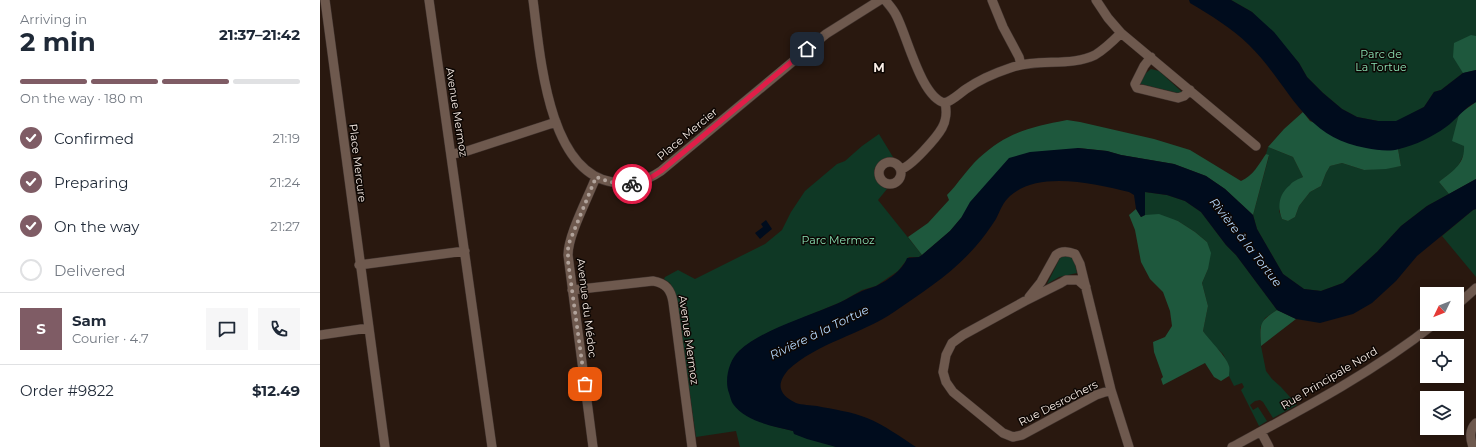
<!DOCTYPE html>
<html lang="en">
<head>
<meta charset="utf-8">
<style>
  :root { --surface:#fff; --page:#f6f6f7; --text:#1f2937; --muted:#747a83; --line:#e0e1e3; --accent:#7f5c65 }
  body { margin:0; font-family:Montserrat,sans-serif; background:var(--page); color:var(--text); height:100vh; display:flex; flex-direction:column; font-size:15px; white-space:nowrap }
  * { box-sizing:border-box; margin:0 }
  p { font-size:13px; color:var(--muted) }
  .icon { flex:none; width:22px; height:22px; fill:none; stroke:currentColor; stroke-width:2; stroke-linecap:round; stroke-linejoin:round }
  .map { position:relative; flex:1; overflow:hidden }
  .panel { display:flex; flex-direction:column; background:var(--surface); width:320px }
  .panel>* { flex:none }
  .needle { width:26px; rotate:227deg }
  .buttons { position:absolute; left:1100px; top:287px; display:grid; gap:8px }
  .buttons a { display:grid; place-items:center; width:44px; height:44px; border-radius:0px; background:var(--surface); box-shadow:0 2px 10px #0003; font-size:20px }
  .pin { position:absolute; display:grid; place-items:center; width:34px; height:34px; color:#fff; margin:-17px; border-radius:8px; box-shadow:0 2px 6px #0006 }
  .courier { position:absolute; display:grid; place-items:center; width:40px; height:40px; margin:-20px; border:3px solid #e11d48; border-radius:50%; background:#fff; color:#222; box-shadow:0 1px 5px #0007 }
  .headline em { font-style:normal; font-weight:700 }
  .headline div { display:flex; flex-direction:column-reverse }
  .headline { display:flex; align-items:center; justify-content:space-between; height:68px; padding:0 20px }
  h1 { font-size:26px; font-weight:700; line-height:30px }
  .bar { display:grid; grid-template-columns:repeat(4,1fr); gap:6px 4px; align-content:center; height:48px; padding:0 20px }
  .bar i { height:5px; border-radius:3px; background:var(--line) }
  .bar .current { background:var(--accent) }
  .bar p { grid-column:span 4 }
  .line { display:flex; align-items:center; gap:10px; padding:0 20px; border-top:1px solid var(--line) }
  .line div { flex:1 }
  .round { display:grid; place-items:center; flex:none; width:42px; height:42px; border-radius:0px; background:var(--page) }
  ol { padding:0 20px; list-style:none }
  li { display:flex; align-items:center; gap:12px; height:44px }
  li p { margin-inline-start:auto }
  li .icon { padding:4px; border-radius:50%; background:var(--accent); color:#fff; stroke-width:4 }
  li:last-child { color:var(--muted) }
  li i { width:22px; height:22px; border:2px solid var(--line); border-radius:50% }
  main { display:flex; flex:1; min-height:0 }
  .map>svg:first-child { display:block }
  .green { fill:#0f3825 }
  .forest { fill:#1e583d }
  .water { fill:#000c1d }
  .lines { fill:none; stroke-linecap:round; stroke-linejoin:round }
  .minor-casing { stroke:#40332e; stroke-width:10 }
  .minor { stroke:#6e594e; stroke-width:9 }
  .done { stroke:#b1a39b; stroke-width:4; stroke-dasharray:0 7.2 }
  .route { stroke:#e11d48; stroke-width:5 }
  .labels { text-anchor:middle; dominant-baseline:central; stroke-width:3; stroke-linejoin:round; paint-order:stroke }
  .park-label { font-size:11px; fill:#8ae0b3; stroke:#0c0603 }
  .street-label { font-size:11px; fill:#faeee7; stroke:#0c0603 }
  .neighbourhood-label { font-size:12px; font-weight:bold; fill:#faeee7; stroke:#0c0603 }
  .water-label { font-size:12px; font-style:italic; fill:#b5d8fd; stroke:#0c0603 }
</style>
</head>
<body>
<main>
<section class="panel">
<div class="headline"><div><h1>2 min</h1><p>Arriving in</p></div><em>21:37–21:42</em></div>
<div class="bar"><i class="current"></i><i class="current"></i><i class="current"></i><i></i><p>On the way · 180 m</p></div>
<ol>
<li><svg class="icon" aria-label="check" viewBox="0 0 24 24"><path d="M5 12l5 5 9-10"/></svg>Confirmed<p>21:19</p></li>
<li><svg class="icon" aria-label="check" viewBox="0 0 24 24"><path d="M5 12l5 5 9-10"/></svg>Preparing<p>21:24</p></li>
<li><svg class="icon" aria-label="check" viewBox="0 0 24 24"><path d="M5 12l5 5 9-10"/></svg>On the way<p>21:27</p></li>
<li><i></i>Delivered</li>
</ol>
<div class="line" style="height:72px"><b class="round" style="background:var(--accent);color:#fff">S</b><div><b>Sam</b><p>Courier · 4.7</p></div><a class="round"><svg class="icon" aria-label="chat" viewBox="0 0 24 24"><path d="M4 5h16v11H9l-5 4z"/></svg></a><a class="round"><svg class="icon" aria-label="phone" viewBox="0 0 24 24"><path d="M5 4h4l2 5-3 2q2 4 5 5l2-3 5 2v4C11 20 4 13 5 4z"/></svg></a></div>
<div class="line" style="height:52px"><div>Order #9822</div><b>$12.49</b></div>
</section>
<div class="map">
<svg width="1156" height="447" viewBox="0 0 1156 447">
  <rect width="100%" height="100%" fill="#29180f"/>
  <path class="green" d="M911,0H1156V70L1143,73L1121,90L1114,92L1104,107L1076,122L1058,121L1037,117L1022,109L1003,93L987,77L979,63L932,12Z
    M831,69L839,71L862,92L858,93L821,84L820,83L826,73Z
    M1139,114L1137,125L1144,146V154L1137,168L1119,182L1129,194L1107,206L1081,226L1057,252L1023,283L1001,291L984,289L963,274L937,229L933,215L949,156L946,154L948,147L973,157L983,177L970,185L959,211L962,219L968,221L975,217L979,206L990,192L1001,186L1006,173L1010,166L1022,163L1044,170L1081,166L1078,149C1103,141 1120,132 1139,114Z
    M559,134L573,157C564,157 558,161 554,170C555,179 557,185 567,189L558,200L602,255L599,257H589L578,271L556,286L542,290L521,302L451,331L434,340L419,351L436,420L453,426L473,431L516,447H420L416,431L376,437L356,295L350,283L344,279L345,277L358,270L375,279L445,244L462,230L471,212L485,191L517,164L525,161L542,146Z
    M825,192L847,195L865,201L881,212L906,245L916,255L957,310L945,318L940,328L941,346L946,371L952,379L961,387L977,405L953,418L943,402L940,400L935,401L930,405L933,410L938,407L947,421L939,426L921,390L924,387L922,383L914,386L909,376V366L903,354L891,343L883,331L888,306L882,283L888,269L887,242L875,232L858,221L825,215Z
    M1156,209V277L1122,236L1153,210Z
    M745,255C755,256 755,265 757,273L739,277L727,284L740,258Z"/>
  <path class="forest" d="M1151,35L1156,36V70L1143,73L1133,57L1134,43Z
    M1156,102V179L1129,194L1119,182C1132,171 1145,165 1144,146L1132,141L1139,114Z
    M983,112L990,121L1060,150L1078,149L1081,166L1066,169L1044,170L1022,163L1010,166L1006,173L1001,186L990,192L979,206L975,217L968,221L962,219C957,206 959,194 970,185C973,181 979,179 983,177L973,157L948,147L964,129Z
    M747,120L760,122L834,139L870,150L921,181C933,176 939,164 946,154L949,155L933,215L905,189L886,176L854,164L801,155L787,151L758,148L641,218L630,231L602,255L588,237L608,223L629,200L627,195C638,184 647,169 659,158C687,132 711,127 747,120Z
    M816,209L821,217L825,215L839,214L858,221L875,232L887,242L891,253L888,269L882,283L888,306L883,331C889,340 907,357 909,366C910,369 909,373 909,376L901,381L894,377L885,363L843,385L841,379L843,377L834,352L833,342L845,337L852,326L850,311L843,292L830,279L821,262L815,230L809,215Z
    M957,310L976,319L941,346C940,325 938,322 957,310Z"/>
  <path class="water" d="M869,0H911L932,12L954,32L979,63L987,77L1003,93L1022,109L1037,117L1058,121H1076L1104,107L1114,92L1121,90L1143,73L1156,70V102C1144,108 1137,119 1126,127C1112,137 1096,145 1079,149C1069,152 1057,150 1046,148C983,138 969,84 929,45C912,28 890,15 870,3Z
    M758,148L787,151L801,155L854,164L886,176L905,189L933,215L937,229L963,274L984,289L1001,291L1023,283L1057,252L1081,226L1107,206L1156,179V209L1153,210L1097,256L1076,281L1052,303L1033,314L1000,323L976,319L957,310L916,255L906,245L881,212L865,201L847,195L825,192V215L821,217L816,209L814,195L809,192C775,184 719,170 690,196C683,202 680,211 676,219C670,228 663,238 656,246C633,273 603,292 574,312C542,334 497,343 468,370C464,375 459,382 461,389C463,396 470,400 476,403C482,405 491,405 497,406C512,409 533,412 547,418C564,425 581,437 596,447H516L487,439L474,434L473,431C453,426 426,422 413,404C411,401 410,396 409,393C404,380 409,360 419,351C440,331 483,318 509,307C521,303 531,296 542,291C546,289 552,288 556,286C567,281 583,270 587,258L599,257L602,255L630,231L641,218L650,202L689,158L710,152Z
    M446,220L452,229L440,239L435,233L443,227L441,224Z"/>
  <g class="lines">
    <g class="minor-casing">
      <path id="minor" d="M5,0L65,447
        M109,0L172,447
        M213,0C220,52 227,171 292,182C311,185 325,182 341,171L506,34L560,0
        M565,0C569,5 573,9 576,15C587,35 601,98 625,103C633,100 639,94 646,89C659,80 675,73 690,68C717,58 751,67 775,55C785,49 793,41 801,33
        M672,0L683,27L699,57L701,65
        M776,0L788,18L801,33L936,146
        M831,57L824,66L815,84L817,88L858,98L864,96L870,90
        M132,154L144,152L236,122
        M559 173a11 11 0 1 1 22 0a11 11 0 1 1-22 0Z
        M581,169C591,167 617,137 622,128C626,121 627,111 625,103
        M39,265L145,251
        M766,287L758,280H746L741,283L705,301L643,335L632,343L626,355L623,372L626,382L633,392L683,433L693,437L702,435L776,395L791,390
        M252,290L333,281C346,283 351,290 353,302L372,447
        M709,297L721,282L736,255C742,250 748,251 755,254L760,264L791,390L809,447
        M1137,305L1156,288
        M0,335L48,328
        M941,432L949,447
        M273,447L248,255C248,235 268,198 276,177
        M912,447C981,410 1052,373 1114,324
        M1153,447C1150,438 1149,430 1156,423"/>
    </g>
    <use href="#minor" class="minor"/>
  </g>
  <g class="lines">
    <path class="done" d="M265,384L248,261V249L249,243L276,177L290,182L312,184"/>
    <path class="route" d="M312,184L327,180L341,171L487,49"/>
  </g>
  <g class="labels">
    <g class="park-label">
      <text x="1061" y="54">Parc de<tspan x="1061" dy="13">La Tortue</tspan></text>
      <text x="518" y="240">Parc Mermoz</text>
    </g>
    <g class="street-label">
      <text transform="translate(137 112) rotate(81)">Avenue Mermoz</text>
      <text transform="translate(367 134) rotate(-40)">Place Mercier</text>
      <text transform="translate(38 163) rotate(83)">Place Mercure</text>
      <text transform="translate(267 308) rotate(83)">Avenue du Médoc</text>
      <text transform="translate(369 340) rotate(82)">Avenue Mermoz</text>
      <text transform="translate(1009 378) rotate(-31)">Rue Principale Nord</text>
      <text transform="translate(738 403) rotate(-27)">Rue Desrochers</text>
    </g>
    <g class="neighbourhood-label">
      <text x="559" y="67">M</text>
    </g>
    <g class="water-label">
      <text transform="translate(926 242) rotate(52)">Rivière à la Tortue</text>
      <text transform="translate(499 332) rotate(-26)">Rivière à la Tortue</text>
    </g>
  </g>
</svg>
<div class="buttons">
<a><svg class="needle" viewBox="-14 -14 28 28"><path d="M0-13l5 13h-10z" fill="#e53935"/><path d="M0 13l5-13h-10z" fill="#747a83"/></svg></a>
<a><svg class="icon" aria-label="locate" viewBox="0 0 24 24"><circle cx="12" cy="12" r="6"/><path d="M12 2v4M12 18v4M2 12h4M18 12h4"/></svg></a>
<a><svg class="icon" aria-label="layers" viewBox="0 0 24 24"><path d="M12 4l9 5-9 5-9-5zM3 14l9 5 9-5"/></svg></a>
</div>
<div class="pin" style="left:265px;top:384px;background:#ea580c"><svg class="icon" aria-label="bag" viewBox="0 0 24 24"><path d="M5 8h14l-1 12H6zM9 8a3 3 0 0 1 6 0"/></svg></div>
<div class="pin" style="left:487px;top:49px;background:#1f2937"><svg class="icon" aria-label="home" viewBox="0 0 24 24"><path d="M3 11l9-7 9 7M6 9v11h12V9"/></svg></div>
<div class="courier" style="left:312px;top:184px"><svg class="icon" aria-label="bike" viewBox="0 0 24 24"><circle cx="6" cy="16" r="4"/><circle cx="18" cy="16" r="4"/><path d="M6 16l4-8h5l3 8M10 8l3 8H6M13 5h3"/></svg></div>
</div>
</main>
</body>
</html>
